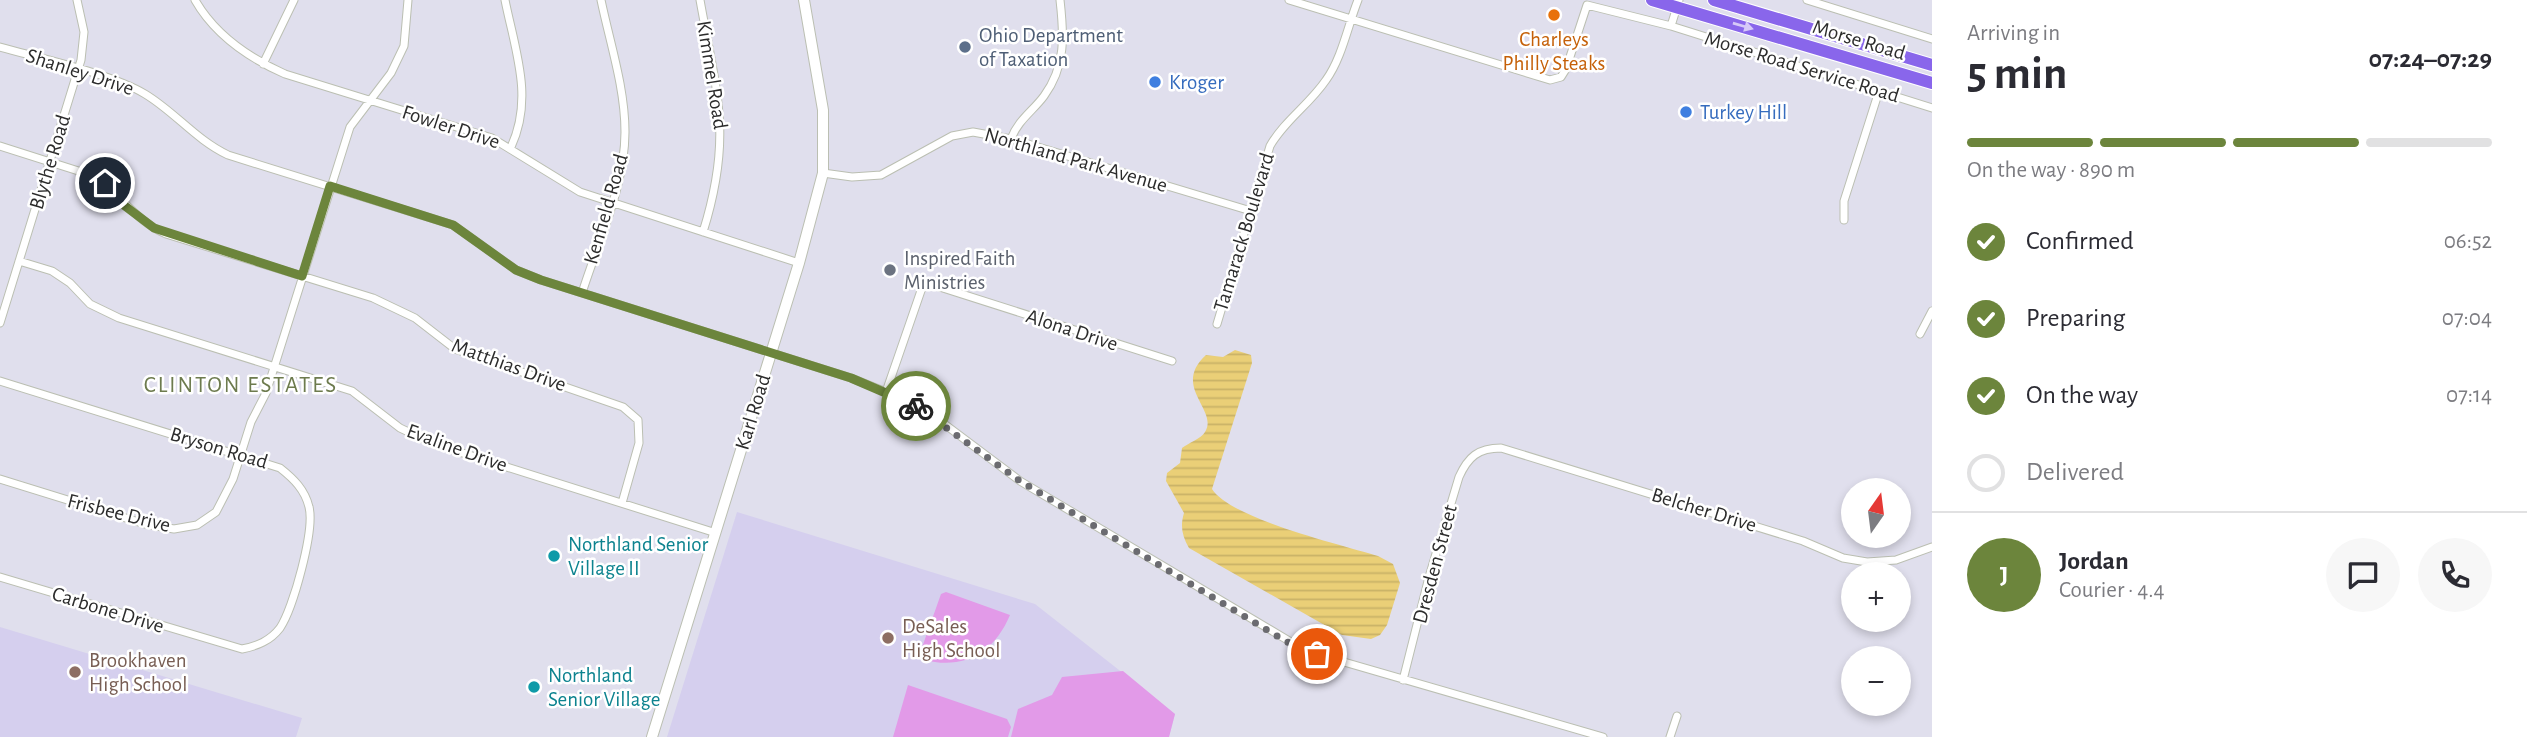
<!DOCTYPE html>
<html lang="en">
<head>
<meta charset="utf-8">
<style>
  :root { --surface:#fff; --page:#f7f7f7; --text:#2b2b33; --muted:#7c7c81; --line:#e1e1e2; --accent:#6c853c }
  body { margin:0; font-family:"Alegreya Sans",sans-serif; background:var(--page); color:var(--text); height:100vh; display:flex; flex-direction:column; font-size:26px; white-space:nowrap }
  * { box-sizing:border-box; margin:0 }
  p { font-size:23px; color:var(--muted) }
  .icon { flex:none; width:38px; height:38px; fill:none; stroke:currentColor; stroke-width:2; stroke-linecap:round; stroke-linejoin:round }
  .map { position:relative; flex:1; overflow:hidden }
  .side { display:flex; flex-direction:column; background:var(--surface); width:595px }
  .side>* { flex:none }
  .needle { width:46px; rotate:14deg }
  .fabs { position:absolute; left:1841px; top:478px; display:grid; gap:14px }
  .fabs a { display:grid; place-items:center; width:70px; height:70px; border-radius:50%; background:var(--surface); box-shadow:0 4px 10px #0003; font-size:35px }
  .pin { position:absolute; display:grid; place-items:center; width:60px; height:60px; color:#fff; margin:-30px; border:4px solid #fff; border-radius:50%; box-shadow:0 2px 7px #0007 }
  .courier { position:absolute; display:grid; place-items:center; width:70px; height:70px; margin:-35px; border:5px solid #6c853c; border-radius:50%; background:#fff; color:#222; box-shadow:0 2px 9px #0007 }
  .headline em { font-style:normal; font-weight:600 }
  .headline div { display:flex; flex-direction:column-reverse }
  .headline { display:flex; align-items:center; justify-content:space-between; height:119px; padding:0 35px }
  h1 { font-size:46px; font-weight:600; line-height:52px }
  .bar { display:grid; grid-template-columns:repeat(4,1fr); gap:10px 7px; align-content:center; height:84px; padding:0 35px }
  .bar i { height:9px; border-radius:5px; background:var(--line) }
  .bar .current { background:var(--accent) }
  .bar p { grid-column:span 4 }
  .line { display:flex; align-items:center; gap:18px; padding:0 35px; border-top:2px solid var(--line) }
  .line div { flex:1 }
  .round { display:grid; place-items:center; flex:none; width:74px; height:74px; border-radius:37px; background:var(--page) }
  ol { padding:0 35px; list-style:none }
  li { display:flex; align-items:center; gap:21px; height:77px }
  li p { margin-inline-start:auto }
  li .icon { padding:7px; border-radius:50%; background:var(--accent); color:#fff; stroke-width:4 }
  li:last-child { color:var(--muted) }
  li i { width:38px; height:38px; border:4px solid var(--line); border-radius:50% }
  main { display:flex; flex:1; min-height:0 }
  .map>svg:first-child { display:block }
  .education { fill:#d5cfee }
  .pitch { fill:#e29ae8 }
  .water { fill:url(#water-rules) }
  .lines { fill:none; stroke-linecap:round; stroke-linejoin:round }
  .street-casing { stroke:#bbbfb2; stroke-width:9 }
  .secondary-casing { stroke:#bbbfb2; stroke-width:12 }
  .primary-casing { stroke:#fff; stroke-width:14 }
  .street { stroke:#fff; stroke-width:7 }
  .secondary { stroke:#fff; stroke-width:10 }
  .primary { stroke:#8966eb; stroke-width:12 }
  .oneway { fill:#d6c9f8 }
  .done { stroke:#6b6b70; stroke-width:7; stroke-dasharray:0 12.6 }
  .route { stroke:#6c853c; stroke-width:9 }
  .food-dot { fill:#e8710a; stroke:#fff; stroke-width:2.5 }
  .service-dot { fill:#5c6f8a; stroke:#fff; stroke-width:2.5 }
  .shop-dot { fill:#3f7fe0; stroke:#fff; stroke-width:2.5 }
  .worship-dot { fill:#6b7280; stroke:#fff; stroke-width:2.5 }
  .culture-dot { fill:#0f9aa8; stroke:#fff; stroke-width:2.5 }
  .education-dot { fill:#8d6e63; stroke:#fff; stroke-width:2.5 }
  .labels { text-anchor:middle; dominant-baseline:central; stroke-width:5; stroke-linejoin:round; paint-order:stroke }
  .service-label { font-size:21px; fill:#4e5e75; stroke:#fff; text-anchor:start }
  .food-label { font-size:21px; fill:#c56008; stroke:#fff }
  .street-label { font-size:21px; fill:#2c2c2c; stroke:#fff }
  .shop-label { font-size:21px; fill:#366cbe; stroke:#fff; text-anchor:start }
  .worship-label { font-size:21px; fill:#5b616d; stroke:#fff; text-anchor:start }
  .culture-label { font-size:21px; fill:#0d838f; stroke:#fff; text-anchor:start }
  .education-label { font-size:21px; fill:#785e54; stroke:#fff; text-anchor:start }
  .neighbourhood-label { font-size:23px; letter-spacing:2px; fill:#6d7b4e; stroke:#fff }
</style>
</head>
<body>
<main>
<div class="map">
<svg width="1932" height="737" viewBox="0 0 1932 737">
  <defs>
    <pattern id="water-rules" width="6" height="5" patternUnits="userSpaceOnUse" patternTransform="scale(1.75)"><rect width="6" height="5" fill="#eacf77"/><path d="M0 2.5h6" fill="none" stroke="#c9b267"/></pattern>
  </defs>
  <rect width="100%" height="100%" fill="#e0dfed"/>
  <path class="education" d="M737,512L1035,604L1175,714L1169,737H667Z
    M0,627L302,718L296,737H0Z"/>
  <path class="pitch" d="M946,592L1010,615C994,653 964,670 924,660L920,653L941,594Z
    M1123,671L1175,714L1169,737H1011L1018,709L1052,695L1062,677Z
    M908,685L1007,719L1011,727L1008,737H893Z"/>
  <path class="water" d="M1235,350L1251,355L1252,363L1212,489C1231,519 1342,545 1378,556L1393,564L1400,583L1387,625L1380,635L1371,639L1342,635L1189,548C1182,536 1180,526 1184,513L1166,481L1167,473L1180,463L1182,448C1188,443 1201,439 1205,432C1219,410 1171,387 1206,355L1223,357Z"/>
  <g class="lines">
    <g class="street-casing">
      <path id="street" d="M195,0C215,35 249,58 285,74L492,138L580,192L799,263
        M505,0C515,50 534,98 511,147
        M700,0C717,95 733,136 703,232
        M1289,0L1550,80L1561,77L1566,69L1587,5L1671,26
        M1679,0L1671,26L1932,108
        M1807,0L1932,39
        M0,47C39,58 112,74 145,94C175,112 196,140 228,155L453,225L516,270L541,280L851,378L886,392L923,408L1020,481L1306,651L1603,737
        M263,64L294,0
        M1011,139C1018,120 1033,111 1044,96C1066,66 1064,35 1060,0
        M0,146L91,175C119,192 134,220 166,234L373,298L415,318L455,349L623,407L638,420L639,443L622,503
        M823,173L852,177L881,175L952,136L973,132L1011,139L1251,211
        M1844,220V201L1879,91
        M19,261L52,271L70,283L90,304L119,318L352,391L400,428L434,444L716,533
        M582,293C598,242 625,186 625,132C625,88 610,43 601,0
        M0,323L81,60L84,32L77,0
        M1217,324L1270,146C1285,120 1309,105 1326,80C1342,58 1348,25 1358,0
        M1920,334L1932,311
        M0,381L280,468C294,479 305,490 309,507C315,530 293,609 280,628C270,641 257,646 242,649L0,577
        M886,392L924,282L1172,361
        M0,479L145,524L174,529L197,525L216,512L233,479L251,422L266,393L350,127L391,73L404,46L408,0
        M1403,680L1429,577L1459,477C1468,457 1478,448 1501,448L1803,541L1843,558L1867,562L1896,560L1932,547
        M1670,737L1677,716"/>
    </g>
    <g class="secondary-casing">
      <path id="secondary" d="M652,737L799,263L823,173V110L804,0"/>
    </g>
    <g class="primary-casing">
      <path id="primary" d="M1652,0L1932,83
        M1714,0L1932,65"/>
    </g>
    <use href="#street" class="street"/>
    <use href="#secondary" class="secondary"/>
    <use href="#primary" class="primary"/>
  </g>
  <defs><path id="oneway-solid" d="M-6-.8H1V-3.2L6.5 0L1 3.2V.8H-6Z" transform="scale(1.75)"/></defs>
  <use class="oneway" href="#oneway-solid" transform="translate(1743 26) rotate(16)"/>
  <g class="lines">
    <path class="done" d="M916,406L1020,481L1287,642L1317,654"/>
    <path class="route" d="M105,183L125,206L154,228L302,276L330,186L453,225L516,270L541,280L851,378L916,406"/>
  </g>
  <circle class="food-dot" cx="1554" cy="15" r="7"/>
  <circle class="service-dot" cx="965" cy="47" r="7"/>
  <g class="shop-dot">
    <circle cx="1155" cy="82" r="7"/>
    <circle cx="1686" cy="112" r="7"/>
  </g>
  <circle class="worship-dot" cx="890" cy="270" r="7"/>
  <g class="culture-dot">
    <circle cx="554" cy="556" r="7"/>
    <circle cx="534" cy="687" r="7"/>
  </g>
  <g class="education-dot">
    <circle cx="888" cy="638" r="7"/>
    <circle cx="75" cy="672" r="7"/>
  </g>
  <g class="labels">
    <g class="service-label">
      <text x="979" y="35">Ohio Department<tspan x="979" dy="24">of Taxation</tspan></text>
    </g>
    <g class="food-label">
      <text x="1554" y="39">Charleys<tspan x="1554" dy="24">Philly Steaks</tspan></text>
    </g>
    <g class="street-label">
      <text transform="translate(1859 40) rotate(17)">Morse Road</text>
      <text transform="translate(1802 67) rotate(17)">Morse Road Service Road</text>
      <text transform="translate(80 72) rotate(18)">Shanley Drive</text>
      <text transform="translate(712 75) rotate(81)">Kimmel Road</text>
      <text transform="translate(451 127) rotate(18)">Fowler Drive</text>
      <text transform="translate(1076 160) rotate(16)">Northland Park Avenue</text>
      <text transform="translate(50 162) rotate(-73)">Blythe Road</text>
      <text transform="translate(606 209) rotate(-74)">Kenfield Road</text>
      <text transform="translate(1244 232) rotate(-73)">Tamarack Boulevard</text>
      <text transform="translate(1072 330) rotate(18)">Alona Drive</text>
      <text transform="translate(509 365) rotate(20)">Matthias Drive</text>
      <text transform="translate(753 412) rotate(-73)">Karl Road</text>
      <text transform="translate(219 448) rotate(17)">Bryson Road</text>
      <text transform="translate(457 448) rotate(20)">Evaline Drive</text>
      <text transform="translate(1704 510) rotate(17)">Belcher Drive</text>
      <text transform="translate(119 513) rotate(14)">Frisbee Drive</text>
      <text transform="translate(1435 564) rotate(-75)">Dresden Street</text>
      <text transform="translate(108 610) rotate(17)">Carbone Drive</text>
    </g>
    <g class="shop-label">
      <text x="1169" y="82">Kroger</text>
      <text x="1700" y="112">Turkey Hill</text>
    </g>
    <g class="worship-label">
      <text x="904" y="258">Inspired Faith<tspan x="904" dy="24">Ministries</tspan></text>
    </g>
    <g class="culture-label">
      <text x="568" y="544">Northland Senior<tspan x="568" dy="24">Village II</tspan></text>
      <text x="548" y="675">Northland<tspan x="548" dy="24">Senior Village</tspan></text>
    </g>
    <g class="education-label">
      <text x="902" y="626">DeSales<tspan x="902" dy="24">High School</tspan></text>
      <text x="89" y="660">Brookhaven<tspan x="89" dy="24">High School</tspan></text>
    </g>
    <g class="neighbourhood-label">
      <text x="241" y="385">CLINTON ESTATES</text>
    </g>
  </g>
</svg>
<div class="fabs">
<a><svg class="needle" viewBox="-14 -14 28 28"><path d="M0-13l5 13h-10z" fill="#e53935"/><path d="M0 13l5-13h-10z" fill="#7c7c81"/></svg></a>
<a>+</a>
<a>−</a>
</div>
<div class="pin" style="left:1317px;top:654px;background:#ea580c"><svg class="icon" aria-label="bag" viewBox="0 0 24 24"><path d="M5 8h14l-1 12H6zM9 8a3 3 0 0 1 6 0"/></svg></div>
<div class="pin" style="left:105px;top:183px;background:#1f2937"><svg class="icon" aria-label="home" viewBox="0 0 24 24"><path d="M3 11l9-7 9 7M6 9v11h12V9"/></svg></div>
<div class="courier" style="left:916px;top:406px"><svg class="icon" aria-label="bike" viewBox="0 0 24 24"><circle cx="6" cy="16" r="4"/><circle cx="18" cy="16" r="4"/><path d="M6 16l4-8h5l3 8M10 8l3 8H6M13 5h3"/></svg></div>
</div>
<section class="side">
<div class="headline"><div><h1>5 min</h1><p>Arriving in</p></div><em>07:24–07:29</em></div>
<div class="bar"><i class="current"></i><i class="current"></i><i class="current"></i><i></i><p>On the way · 890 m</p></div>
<ol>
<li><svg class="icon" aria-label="check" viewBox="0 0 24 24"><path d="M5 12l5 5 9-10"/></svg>Confirmed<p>06:52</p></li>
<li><svg class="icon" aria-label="check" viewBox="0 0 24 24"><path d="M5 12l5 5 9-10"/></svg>Preparing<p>07:04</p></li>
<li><svg class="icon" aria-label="check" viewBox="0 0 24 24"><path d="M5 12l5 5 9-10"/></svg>On the way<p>07:14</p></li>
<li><i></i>Delivered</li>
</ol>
<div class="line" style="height:126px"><b class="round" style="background:var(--accent);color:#fff">J</b><div><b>Jordan</b><p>Courier · 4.4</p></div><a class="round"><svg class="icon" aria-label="chat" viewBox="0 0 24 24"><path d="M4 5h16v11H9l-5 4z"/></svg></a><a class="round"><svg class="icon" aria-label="phone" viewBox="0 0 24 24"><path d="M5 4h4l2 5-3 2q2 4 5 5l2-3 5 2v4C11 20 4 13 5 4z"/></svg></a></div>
</section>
</main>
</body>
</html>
